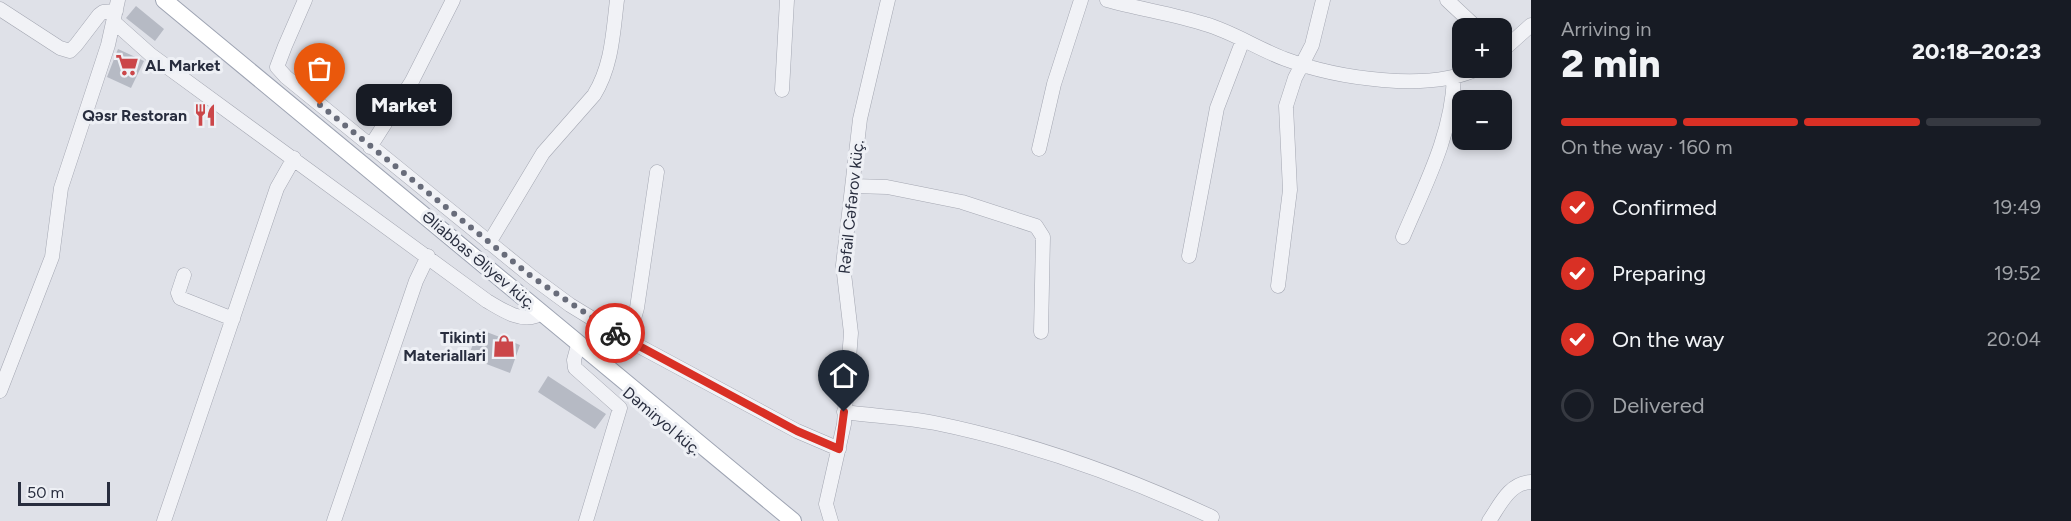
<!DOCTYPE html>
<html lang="en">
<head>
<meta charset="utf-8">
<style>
  :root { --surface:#171b24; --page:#20242c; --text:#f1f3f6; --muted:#9ea1a6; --line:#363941; --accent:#d93025 }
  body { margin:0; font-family:Figtree,sans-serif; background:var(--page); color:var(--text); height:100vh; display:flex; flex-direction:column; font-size:22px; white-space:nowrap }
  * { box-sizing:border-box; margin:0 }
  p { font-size:20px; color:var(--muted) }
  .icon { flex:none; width:33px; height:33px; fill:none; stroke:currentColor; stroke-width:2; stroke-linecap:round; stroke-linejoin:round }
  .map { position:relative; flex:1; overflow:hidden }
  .side { display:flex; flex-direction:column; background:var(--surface); width:540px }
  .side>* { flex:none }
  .fabs { position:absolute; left:1452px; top:18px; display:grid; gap:12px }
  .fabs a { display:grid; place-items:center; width:60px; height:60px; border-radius:12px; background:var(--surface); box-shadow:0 3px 9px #0003; font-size:30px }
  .scale { position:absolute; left:18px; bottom:15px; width:92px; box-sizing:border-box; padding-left:6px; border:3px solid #282d3e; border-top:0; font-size:16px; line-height:21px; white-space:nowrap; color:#282d3e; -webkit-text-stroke:4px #eef0f5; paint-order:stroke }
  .pin { position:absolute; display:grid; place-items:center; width:51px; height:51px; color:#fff; margin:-62px -26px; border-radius:50% 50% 50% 0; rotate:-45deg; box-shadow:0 0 6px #0007 }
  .pin .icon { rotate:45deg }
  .courier { position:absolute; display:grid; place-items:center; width:60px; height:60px; margin:-30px; border:4px solid #d93025; border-radius:50%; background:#fff; color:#222; box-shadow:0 2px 8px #0007 }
  .bubble { position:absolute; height:42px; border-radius:12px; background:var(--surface); box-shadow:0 3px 9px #0003; font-size:20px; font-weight:800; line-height:42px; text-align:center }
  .head em { font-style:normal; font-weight:800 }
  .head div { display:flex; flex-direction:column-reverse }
  .head { display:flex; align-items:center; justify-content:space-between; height:102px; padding:0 30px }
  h1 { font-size:39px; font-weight:800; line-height:45px }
  .bar { display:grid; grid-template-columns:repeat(4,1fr); gap:9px 6px; align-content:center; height:72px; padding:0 30px }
  .bar i { height:8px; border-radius:4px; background:var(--line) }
  .bar .selected { background:var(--accent) }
  .bar p { grid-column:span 4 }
  ol { padding:0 30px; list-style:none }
  li { display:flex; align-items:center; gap:18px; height:66px }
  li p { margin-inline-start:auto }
  li .icon { padding:6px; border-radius:50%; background:var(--accent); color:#fff; stroke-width:4 }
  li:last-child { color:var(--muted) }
  li i { width:33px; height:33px; border:3px solid var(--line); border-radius:50% }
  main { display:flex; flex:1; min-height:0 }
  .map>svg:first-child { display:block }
  .building { fill:#b6bac4 }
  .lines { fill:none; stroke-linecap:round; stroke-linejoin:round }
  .minor-casing { stroke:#a4a7b2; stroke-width:15 }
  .major-casing { stroke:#9ea4b3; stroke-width:18 }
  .minor { stroke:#f1f2f6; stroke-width:14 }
  .major { stroke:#fff; stroke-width:16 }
  .done { stroke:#686c7a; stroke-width:6; stroke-dasharray:0 10.8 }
  .route { stroke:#d93025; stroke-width:8 }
  .labels { text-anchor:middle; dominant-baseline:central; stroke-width:6; stroke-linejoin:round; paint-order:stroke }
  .poi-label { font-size:16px; font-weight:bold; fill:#282d3e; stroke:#eef0f5; text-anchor:end }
  .street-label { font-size:16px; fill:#282d3e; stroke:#eef0f5 }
</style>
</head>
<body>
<main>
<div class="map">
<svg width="1531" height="521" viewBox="0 0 1531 521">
  <rect width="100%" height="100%" fill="#dfe1e8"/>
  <path class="building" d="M136,6L164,29L155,41L126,18Z
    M118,49L144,61L131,88L107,77Z
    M479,329L520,345L510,373L468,357Z
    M548,376L606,414L595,429L538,392Z"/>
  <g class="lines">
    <g class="minor-casing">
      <path id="minor" d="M305,0L285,46L277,67L286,77L532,277L570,305L624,338L797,431L839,449
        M1107,0C1139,9 1173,14 1205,24C1233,32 1258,49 1285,59C1336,78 1429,93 1479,68
        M1447,0L1477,28
        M0,9L60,48L70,51L76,45L99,15L103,12L116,11
        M114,22L151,55L487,301C501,309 519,322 536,316
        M1502,51L1531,25
        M782,90L787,0
        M370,147L412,81L453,0
        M1039,149L1054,84L1081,0
        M853,186L887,187L962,202L1036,226L1043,237L1041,332
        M1403,237C1425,185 1452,135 1454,77
        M489,243L543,153L594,95C612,66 613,33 617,0
        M1189,256L1217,108L1243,40
        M184,275L178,293L180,298L233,319
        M1278,286L1290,190L1286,106L1295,78L1312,45L1323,0
        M624,338L633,322L637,308L657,172
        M577,349L574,360L575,368L620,408L586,521
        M0,391L52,257L61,188L108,45L118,0
        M844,412C874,416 905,417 935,423C1028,442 1126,477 1212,517
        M164,521L277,188L294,158
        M334,521L416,281L428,256
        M831,521L826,504L844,424L851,333L843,265L860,119L888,0
        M1489,521C1500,505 1509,483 1531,482"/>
    </g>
    <g class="major-casing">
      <path id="major" d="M164,0L793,521"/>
    </g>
    <use href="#minor" class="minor"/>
    <use href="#major" class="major"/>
  </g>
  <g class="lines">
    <path class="done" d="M320,105L532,277L615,333"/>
    <path class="route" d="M615,333L797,431L839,449L844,412"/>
  </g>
  <defs>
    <g id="supermarket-bare" transform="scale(1.8)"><path d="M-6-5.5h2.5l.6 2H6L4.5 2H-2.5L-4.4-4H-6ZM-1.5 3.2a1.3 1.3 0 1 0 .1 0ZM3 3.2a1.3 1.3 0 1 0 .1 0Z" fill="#cb4649" stroke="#eef0f5" stroke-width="2.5" paint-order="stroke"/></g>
    <g id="restaurant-bare" transform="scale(1.8)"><path d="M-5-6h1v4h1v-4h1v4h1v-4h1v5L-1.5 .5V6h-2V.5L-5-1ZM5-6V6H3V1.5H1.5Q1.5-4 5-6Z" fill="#cb4649" stroke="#eef0f5" stroke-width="2.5" paint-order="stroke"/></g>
    <g id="shop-bare" transform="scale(1.8)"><path d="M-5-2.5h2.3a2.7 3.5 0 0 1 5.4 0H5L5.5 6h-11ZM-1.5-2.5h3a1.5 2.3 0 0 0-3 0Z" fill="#cb4649" stroke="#eef0f5" stroke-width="2.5" paint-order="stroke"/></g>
  </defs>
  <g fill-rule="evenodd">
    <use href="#supermarket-bare" x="127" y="65"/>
    <use href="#restaurant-bare" x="205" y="115"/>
    <use href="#shop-bare" x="504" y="346"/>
  </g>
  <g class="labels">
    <g class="poi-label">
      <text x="145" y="65" text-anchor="start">AL Market</text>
      <text x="187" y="115">Qəsr Restoran</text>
      <text x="486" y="337">Tikinti<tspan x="486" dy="18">Materiallari</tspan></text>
    </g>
    <g class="street-label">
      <text transform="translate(851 207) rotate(-84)">Rəfail Cəfərov küç.</text>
      <text transform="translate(479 260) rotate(40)">Əliabbas Əliyev küç.</text>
      <text transform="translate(662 421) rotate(40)">Dəmiryol küç.</text>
    </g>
  </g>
</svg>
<div class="fabs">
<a>+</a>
<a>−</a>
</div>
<div class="scale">50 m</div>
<div class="pin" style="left:320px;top:105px;background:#ea580c"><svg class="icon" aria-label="bag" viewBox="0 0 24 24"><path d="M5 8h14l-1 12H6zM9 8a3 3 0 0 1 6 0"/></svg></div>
<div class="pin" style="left:844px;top:412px;background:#1f2937"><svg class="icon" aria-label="home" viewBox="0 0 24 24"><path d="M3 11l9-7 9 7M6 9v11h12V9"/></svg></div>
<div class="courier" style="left:615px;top:333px"><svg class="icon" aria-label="bike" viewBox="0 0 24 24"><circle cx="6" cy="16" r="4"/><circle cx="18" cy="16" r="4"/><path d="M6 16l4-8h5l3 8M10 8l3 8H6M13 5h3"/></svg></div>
<div class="bubble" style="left:356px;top:84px;width:96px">Market</div>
</div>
<section class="side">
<div class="head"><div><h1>2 min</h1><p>Arriving in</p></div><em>20:18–20:23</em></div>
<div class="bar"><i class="selected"></i><i class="selected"></i><i class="selected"></i><i></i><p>On the way · 160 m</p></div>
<ol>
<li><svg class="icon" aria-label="check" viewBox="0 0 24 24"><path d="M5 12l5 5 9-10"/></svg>Confirmed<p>19:49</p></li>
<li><svg class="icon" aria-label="check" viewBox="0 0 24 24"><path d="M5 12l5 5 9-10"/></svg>Preparing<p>19:52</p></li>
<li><svg class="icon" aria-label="check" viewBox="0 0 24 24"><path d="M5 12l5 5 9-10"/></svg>On the way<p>20:04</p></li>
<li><i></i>Delivered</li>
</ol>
</section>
</main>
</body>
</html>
